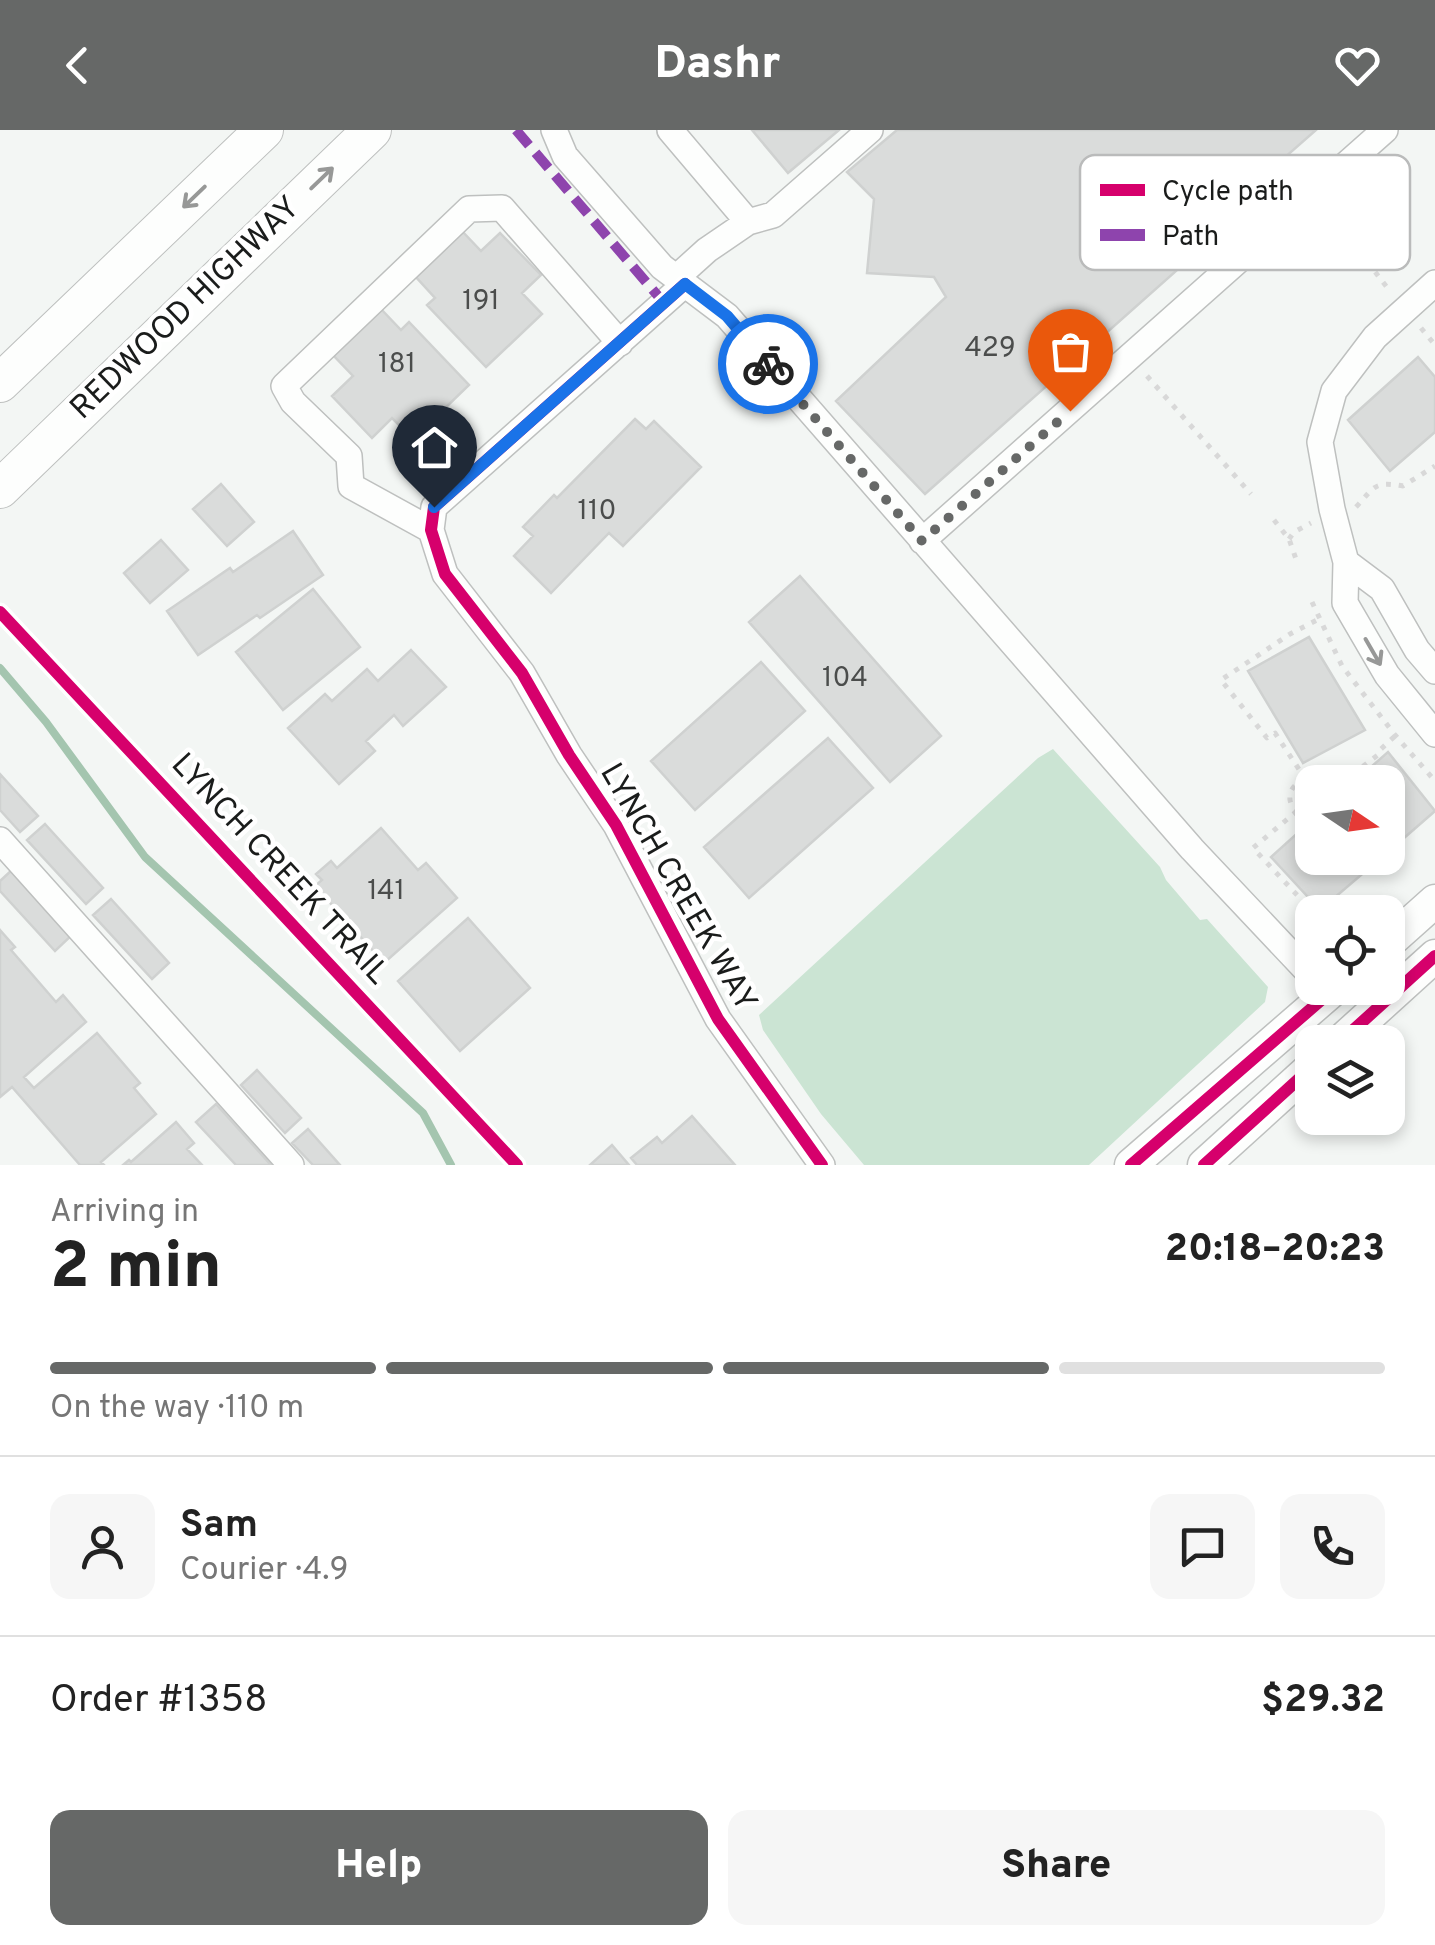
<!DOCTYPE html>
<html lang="en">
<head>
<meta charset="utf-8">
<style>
  :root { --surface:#fff; --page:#f6f6f6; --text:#222; --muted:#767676; --line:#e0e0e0; --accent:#666867 }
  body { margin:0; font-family:Overpass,sans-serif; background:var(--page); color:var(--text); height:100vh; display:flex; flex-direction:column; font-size:38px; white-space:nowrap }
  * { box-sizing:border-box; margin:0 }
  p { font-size:32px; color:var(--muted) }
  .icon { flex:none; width:55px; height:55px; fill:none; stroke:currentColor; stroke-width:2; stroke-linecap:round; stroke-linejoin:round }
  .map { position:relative; height:1035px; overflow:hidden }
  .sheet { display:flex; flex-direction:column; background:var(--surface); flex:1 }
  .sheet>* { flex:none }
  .needle { width:65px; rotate:103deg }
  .tools { position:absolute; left:1295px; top:635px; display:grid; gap:20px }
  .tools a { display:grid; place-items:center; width:110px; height:110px; border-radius:20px; background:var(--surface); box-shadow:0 5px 15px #0003; font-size:50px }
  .pin { position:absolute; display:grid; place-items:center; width:85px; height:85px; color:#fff; margin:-102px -42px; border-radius:50% 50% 50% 0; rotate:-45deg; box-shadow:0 0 10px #0007 }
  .pin .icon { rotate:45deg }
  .courier { position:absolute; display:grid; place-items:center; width:100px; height:100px; margin:-50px; border:8px solid #1a73e8; border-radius:50%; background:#fff; color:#222; box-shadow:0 2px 12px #0007 }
  .summary em { font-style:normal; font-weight:800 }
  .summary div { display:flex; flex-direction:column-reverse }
  .summary { display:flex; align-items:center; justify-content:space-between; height:170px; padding:0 50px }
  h1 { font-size:65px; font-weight:800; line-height:75px }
  .bar { display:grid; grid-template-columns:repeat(4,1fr); gap:15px 10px; align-content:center; height:120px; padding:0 50px }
  .bar i { height:12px; border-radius:8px; background:var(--line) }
  .bar .active { background:var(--accent) }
  .bar p { grid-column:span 4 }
  .line { display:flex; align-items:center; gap:25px; padding:0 50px; border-top:2px solid var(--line) }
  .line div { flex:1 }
  .round { display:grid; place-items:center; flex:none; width:105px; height:105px; border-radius:20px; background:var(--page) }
  .action { display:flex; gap:20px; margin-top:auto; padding:20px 50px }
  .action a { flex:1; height:115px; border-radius:20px; background:var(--accent); color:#fff; font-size:40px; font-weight:800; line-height:115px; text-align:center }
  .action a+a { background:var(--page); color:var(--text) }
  header { display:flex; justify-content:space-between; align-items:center; height:130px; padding:0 50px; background:var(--accent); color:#fff; font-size:45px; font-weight:800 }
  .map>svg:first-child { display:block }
  .green { fill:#cbe4d3 }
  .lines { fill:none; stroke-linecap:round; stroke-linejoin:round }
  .stream { stroke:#a4c5af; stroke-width:8 }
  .building { fill:#dadcdb; stroke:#cfd1d0; stroke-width:2.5 }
  .minor-casing { stroke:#bec0bf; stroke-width:28 }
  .major-casing { stroke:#bec0bf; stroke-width:35 }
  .highway-casing { stroke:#bec0bf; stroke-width:40 }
  .path { stroke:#d8d8d8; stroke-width:5; stroke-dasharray:5 8; stroke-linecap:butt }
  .minor { stroke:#fdfefd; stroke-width:25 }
  .major { stroke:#fdfefd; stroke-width:32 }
  .highway { stroke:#fdfefd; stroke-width:38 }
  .quiet { stroke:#8e44ad; stroke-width:10; stroke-dasharray:20 10; stroke-linecap:butt }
  .cycleway-casing { stroke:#fff; stroke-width:19 }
  .cycleway { stroke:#d6006c; stroke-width:12 }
  .oneway { stroke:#979897 }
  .done { stroke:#666867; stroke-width:10; stroke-dasharray:0 18 }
  .route { stroke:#1a73e8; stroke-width:12 }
  .labels { text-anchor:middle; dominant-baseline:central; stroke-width:9; stroke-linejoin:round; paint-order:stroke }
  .number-label { font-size:28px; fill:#4b4d4c }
  .street-label { font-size:32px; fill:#1a1c1b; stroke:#fff }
  .key { fill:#fff; stroke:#babbbb; stroke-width:2.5 }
  .key-label { font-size:28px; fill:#1a1c1b }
</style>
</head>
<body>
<header><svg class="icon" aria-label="back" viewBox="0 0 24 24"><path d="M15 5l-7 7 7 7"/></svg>Dashr<svg class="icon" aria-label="heart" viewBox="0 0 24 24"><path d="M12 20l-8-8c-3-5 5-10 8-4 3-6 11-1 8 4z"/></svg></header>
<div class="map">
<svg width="1435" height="1035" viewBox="0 0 1435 1035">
  <rect width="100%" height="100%" fill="#f3f6f4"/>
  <path class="green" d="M1053,619L1160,737L1166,750L1200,790L1207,789L1268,857L1265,872L1089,1035H864L821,984L763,900L759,885L1038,628Z"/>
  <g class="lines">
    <path class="stream" d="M0,538L46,592L145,727L423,983L451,1035"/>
  </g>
  <path class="building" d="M752,0H839L788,43Z
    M897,0H1316L1284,28L1293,37L925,364L836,271L946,167L934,147L867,143L874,69L847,42Z
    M462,101L481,121L500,103L541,145L522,163L542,184L486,237L427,175L435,168L415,146Z
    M381,179L401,200L409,192L469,255L413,309L392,288L372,308L332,266L353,246L333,225Z
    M1418,227L1435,247V302L1390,341L1348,290Z
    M635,289L646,299L654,291L701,337L623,416L609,403L551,463L514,426L533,406L523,397L554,365L557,368Z
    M221,354L254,392L227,416L193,379Z
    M293,401L323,445L260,488L257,485L198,525L167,481L230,438L233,442Z
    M161,410L188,440L150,473L124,443Z
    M800,446L941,606L890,652L749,492Z
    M313,459L360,517L283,580L236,522Z
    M1309,507L1365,600L1303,633L1248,541Z
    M411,520L446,557L403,596L394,585L366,611L375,621L339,654L288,598L325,564L332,571L367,539L378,551Z
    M761,532L805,581L695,680L651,631Z
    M828,608L873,658L749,768L704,717Z
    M1388,622L1435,681L1388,722V652H1354Z
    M0,644L38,686L20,702L0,680Z
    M1312,690V728H1381L1320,780L1271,727Z
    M45,694L103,758L86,774L27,710Z
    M381,698L418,740L426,733L457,768L384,833L315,756L322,750L316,744L331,731L337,738Z
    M13,739L73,804L55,821L0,761V751Z
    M111,769L169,833L152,849L93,785Z
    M468,788L530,858L460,921L398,851Z
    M0,800L15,817L11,820L56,872L63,865L86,892L24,947L34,958L97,903L140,953L134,958L156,984L101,1032L104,1035H80L12,957L0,967Z
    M257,940L301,988L285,1003L241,955Z
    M216,974L271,1035H236L196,992Z
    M692,986L735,1035H637L631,1028L657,1007L662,1013Z
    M176,992L194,1013L187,1019L202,1035H123L129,1030L131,1032Z
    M308,999L340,1035H313L292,1013Z
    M612,1015L629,1035H590Z"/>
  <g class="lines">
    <g class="minor-casing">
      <path id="minor" d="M554,0L565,26L662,137L727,186L1192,719L1308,842L1312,850
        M670,0L748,92
        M676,148L707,120L748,92L773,85L870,0
        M1435,153L1375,207L1334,261L1320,312L1332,379L1346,432L1345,473L1387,545L1435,604
        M685,154L434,377L431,400L445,444L522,543L569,625L616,695L718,889L822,1035
        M431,400L351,356L349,326L293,272L284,256L469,79L502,78L620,213
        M922,411L1385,0
        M1346,432L1382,459L1417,520L1435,541
        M0,710L291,1035"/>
    </g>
    <g class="major-casing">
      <path id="major" d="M1388,813L1435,771
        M1340,912L1435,826
        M1131,1035L1335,858
        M1204,1035L1312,937"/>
    </g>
    <g class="highway-casing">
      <path id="highway" d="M0,253L264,0
        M0,359L372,0"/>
    </g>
    <path class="path" d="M1328,80C1351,107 1368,134 1390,161
      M1421,198L1435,215
      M1147,246L1251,364
      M1356,377C1375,357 1373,351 1403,356L1435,336
      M1274,390L1289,409L1297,432
      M1289,409L1294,402L1311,393
      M1312,472L1342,536L1395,605L1435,651
      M1306,650L1275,603L1267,608L1221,550L1290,504L1319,489
      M1342,652L1378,625L1381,619L1395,606
      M1297,681L1253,718L1313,782
      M1312,683C1280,687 1284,644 1315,652
      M1337,782L1340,780L1343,782"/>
    <use href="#minor" class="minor"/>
    <use href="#major" class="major"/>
    <use href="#highway" class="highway"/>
    <path class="quiet" d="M516,0L664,173"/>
    <g class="cycleway-casing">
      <path id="cycleway" d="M685,154L434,377L431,400L445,444L522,543L569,625L616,695L718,889L822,1035
        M0,482L517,1035
        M1340,912L1435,826
        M1131,1035L1335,858
        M1204,1035L1312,937"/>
    </g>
    <use href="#cycleway" class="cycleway"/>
  </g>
  <defs><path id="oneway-shaft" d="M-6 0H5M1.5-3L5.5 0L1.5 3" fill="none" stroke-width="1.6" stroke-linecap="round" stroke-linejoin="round" transform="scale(2.5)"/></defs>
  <g class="oneway">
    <use href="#oneway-shaft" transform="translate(322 48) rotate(-44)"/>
    <use href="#oneway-shaft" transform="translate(194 67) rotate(136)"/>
    <use href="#oneway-shaft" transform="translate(1373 522) rotate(60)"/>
  </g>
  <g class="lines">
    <path class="done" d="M768,234L922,411L1070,281"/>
    <path class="route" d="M434,377L685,154L727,186L768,234"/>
  </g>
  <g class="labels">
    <g class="number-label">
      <text x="481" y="172">191</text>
      <text x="990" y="219">429</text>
      <text x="397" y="235">181</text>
      <text x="597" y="382">110</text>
      <text x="845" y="549">104</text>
      <text x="386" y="762">141</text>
    </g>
    <g class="street-label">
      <text transform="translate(186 179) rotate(-44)">REDWOOD HIGHWAY</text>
      <text transform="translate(279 740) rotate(47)">LYNCH CREEK TRAIL</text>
      <text transform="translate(677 758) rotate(60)">LYNCH CREEK WAY</text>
    </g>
  </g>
  <rect x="1080" y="25" width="330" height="115" rx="15" class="key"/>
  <rect x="1100" y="54" width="45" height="12" fill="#d6006c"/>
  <rect x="1100" y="99" width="45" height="12" fill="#8e44ad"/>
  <g class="key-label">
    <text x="1162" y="70">Cycle path</text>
    <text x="1162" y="115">Path</text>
  </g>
</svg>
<div class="tools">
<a><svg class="needle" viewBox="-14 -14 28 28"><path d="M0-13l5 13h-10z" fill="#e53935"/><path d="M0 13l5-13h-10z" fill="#767676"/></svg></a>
<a><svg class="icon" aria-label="locate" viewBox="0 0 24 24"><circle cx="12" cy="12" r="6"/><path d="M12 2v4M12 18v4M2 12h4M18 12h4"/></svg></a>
<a><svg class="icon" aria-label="layers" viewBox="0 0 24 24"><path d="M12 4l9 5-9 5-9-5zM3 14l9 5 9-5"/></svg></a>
</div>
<div class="pin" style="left:1070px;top:281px;background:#ea580c"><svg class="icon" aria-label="bag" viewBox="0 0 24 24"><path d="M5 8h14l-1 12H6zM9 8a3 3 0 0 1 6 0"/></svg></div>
<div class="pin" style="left:434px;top:377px;background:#1f2937"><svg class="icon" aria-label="home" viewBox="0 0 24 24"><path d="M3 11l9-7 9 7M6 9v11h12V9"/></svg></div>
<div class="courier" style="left:768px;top:234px"><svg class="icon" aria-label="bike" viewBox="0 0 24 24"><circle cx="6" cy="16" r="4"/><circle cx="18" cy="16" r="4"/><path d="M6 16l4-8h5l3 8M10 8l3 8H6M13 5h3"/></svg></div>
</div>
<section class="sheet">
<div class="summary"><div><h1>2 min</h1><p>Arriving in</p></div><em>20:18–20:23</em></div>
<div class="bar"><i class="active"></i><i class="active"></i><i class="active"></i><i></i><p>On the way · 110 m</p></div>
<div class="line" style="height:180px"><a class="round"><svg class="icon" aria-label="person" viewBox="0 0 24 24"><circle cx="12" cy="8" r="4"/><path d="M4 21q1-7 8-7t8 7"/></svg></a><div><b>Sam</b><p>Courier · 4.9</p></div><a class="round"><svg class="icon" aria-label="chat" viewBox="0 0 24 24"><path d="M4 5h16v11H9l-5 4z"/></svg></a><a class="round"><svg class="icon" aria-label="phone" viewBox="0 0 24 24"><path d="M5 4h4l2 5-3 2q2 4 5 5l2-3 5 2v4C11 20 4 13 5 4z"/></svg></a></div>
<div class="line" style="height:130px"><div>Order #1358</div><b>$29.32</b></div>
<div class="action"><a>Help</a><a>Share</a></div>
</section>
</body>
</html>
